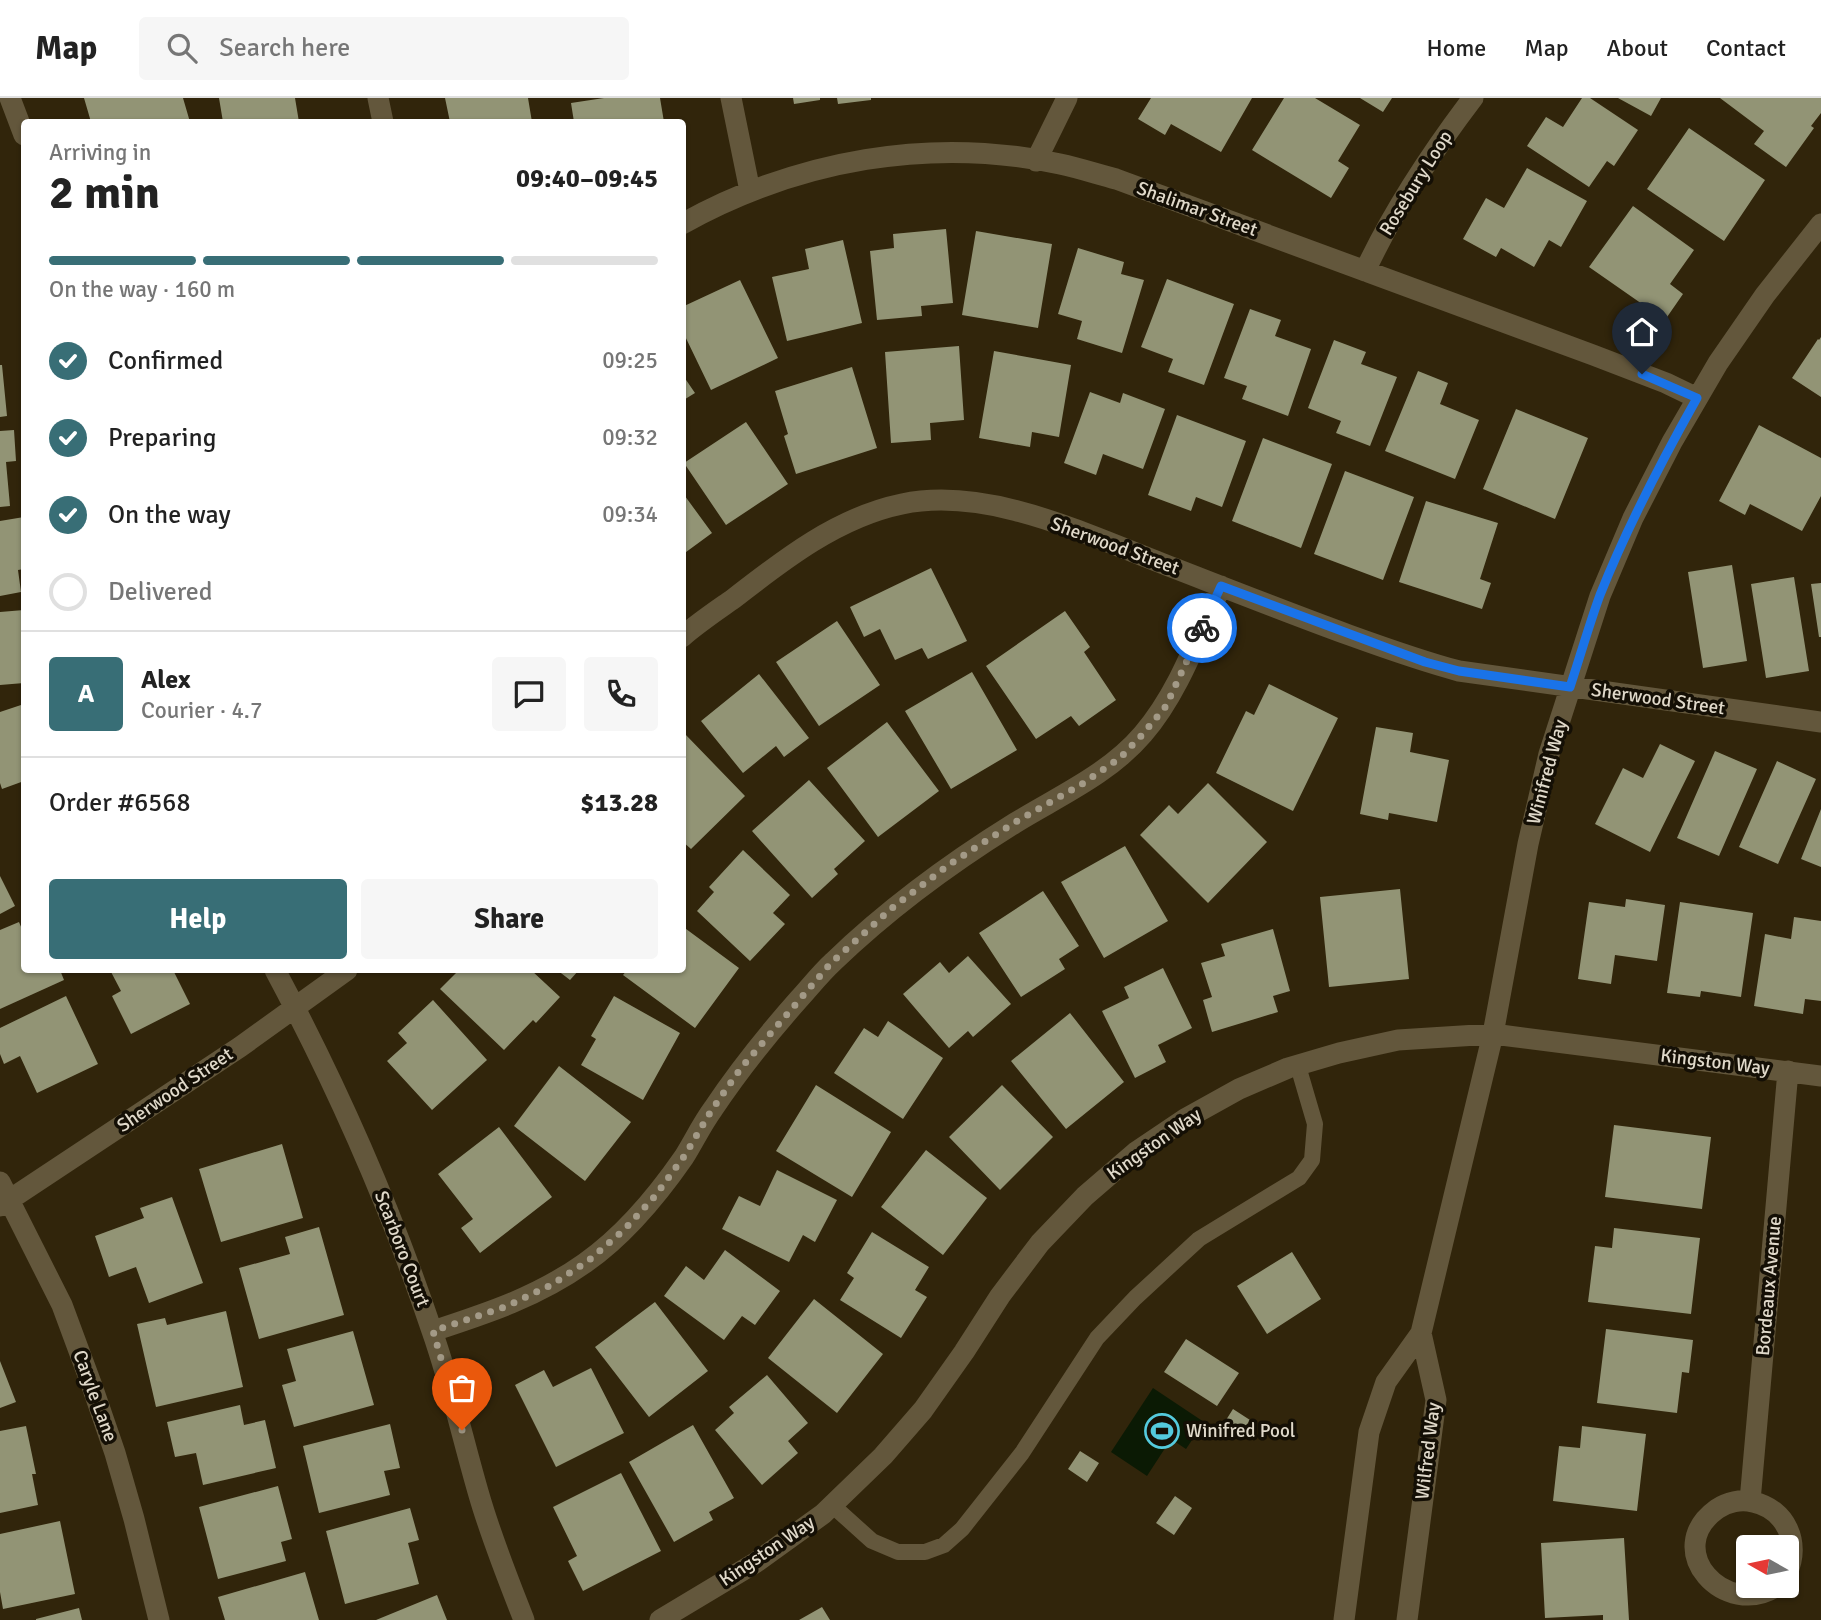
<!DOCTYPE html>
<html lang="en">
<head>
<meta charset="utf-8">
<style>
  :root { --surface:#fff; --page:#f6f6f6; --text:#222; --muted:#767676; --line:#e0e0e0; --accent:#386e76 }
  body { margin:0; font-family:Signika,sans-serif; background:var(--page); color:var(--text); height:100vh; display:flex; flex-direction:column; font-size:26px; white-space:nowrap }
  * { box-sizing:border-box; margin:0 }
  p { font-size:23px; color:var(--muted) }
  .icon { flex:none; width:38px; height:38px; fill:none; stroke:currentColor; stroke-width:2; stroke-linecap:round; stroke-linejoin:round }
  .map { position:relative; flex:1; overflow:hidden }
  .side { position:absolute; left:21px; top:21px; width:665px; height:854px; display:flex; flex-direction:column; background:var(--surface); border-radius:7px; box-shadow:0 2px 5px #0004 }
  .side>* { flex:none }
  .needle { width:46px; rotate:279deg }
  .buttons { position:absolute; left:1736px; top:1437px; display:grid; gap:14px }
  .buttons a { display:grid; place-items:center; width:63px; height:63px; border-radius:7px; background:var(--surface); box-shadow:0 2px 5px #0004; font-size:35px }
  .pin { position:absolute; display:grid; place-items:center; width:60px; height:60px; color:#fff; margin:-72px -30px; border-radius:50% 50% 50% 0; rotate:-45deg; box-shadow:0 0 7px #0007 }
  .pin .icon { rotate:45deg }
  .courier { position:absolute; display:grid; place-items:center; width:70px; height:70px; margin:-35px; border:5px solid #1a73e8; border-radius:50%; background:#fff; color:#222; box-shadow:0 2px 9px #0007 }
  .headline em { font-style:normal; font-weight:700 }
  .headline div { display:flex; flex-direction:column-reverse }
  .headline { display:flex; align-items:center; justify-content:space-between; height:119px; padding:0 28px }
  h1 { font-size:46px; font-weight:700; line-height:52px }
  .bar { display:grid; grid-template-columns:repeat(4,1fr); gap:10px 7px; align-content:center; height:84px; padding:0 28px }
  .bar i { height:9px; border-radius:5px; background:var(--line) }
  .bar .active { background:var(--accent) }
  .bar p { grid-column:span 4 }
  .line { display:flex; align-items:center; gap:18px; padding:0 28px; border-top:2px solid var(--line) }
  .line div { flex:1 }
  .round { display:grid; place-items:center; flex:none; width:74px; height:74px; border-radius:7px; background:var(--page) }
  ol { padding:0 28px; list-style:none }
  li { display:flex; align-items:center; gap:21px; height:77px }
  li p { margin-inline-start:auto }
  li .icon { padding:7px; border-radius:50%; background:var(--accent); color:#fff; stroke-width:4 }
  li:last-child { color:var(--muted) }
  li i { width:38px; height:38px; border:4px solid var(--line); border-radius:50% }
  .action { display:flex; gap:14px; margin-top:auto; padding:14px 28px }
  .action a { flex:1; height:80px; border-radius:7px; background:var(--accent); color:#fff; font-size:28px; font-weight:700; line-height:80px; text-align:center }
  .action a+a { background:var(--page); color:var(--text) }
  header { display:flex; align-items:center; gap:42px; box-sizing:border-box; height:98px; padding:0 35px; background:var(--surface); border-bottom:2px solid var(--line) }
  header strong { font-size:33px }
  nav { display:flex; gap:38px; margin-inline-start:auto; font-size:24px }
  .search { width:490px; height:63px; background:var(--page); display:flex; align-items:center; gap:18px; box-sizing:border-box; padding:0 24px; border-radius:7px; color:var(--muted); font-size:26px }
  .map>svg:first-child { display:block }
  .water { fill:#0b1a04 }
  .building { fill:#929475 }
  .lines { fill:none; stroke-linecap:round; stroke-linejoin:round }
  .lane { stroke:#63573c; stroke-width:16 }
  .street { stroke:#63573c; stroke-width:21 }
  .done { stroke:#a39a87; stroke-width:7; stroke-dasharray:0 12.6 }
  .route { stroke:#1a73e8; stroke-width:9 }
  .labels { text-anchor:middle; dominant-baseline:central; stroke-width:7; stroke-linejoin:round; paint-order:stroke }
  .street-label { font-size:19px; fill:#e0d9ca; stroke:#140f05 }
  .poi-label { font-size:19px; fill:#e0d9ca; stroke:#140f05; text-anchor:start }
</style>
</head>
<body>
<header>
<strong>Map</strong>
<div class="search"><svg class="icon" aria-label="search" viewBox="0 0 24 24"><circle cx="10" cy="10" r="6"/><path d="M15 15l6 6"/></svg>Search here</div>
<nav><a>Home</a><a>Map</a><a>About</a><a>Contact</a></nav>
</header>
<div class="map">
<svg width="1821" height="1522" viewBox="0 0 1821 1522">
  <rect width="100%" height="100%" fill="#31250b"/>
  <path class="water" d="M1153,1290L1204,1324L1186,1351L1171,1341L1147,1378L1111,1354Z"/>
  <path class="building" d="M84,0H183L190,24H91Z
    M219,0H295L299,24H223Z
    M445,0H528L532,24H450Z
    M604,0H660L664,24H574L571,5Z
    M793,0H820V2L794,6Z
    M837,0H871V2L838,6Z
    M1151,0H1252L1221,54L1171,26L1165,37L1138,21Z
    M1284,0H1315L1360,27L1338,63L1349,70L1331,100L1252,52Z
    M1360,0H1392L1383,14Z
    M1582,0H1590L1638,32L1614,68L1607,63L1589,89L1527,48L1546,19L1563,29Z
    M1618,0H1661L1651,18Z
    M1720,0H1821V15L1811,28L1814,30L1786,69L1754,46L1764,33Z
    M1689,30L1765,82L1724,143L1647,91Z
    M1527,70L1587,103L1561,149L1549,142L1534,169L1501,150L1496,159L1463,141L1486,100L1504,110Z
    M1633,108L1694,152L1670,186L1683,196L1665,222L1589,169Z
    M946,131L953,205L921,208L922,218L877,222L870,153L894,150L893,136Z
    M976,133L1052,146L1038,230L962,217Z
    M843,142L862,225L787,243L772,179L809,171L805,151Z
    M1078,150L1124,164L1121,176L1144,182L1122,255L1077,241L1082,223L1058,216Z
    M1167,181L1234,206L1204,287L1168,274L1173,261L1141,249Z
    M740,182L778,260L711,292L682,232V209Z
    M1250,211L1281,222L1275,238L1311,251L1288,318L1242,301L1247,288L1224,280Z
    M1821,239V299L1792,280L1818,241L1819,242Z
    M1334,242L1366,254L1361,266L1397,279L1370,348L1336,335L1341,323L1308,310Z
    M959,248L964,322L930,325L931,342L891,345L885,254Z
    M994,253L1071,267L1059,339L1032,334L1030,349L979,340Z
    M0,267H2L7,318L0,319Z
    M852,269L877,350L796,376L784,338L788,336L775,293Z
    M1418,273L1448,285L1440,306L1479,322L1455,381L1385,353Z
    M682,276L695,295L682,303Z
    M1090,294L1120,305L1123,295L1165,311L1143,371L1103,356L1096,377L1064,365Z
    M1516,311L1588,340L1555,421L1483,391Z
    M1177,317L1246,343L1222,409L1196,399L1191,413L1148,397Z
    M746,324L788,386L726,427L684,365Z
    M1759,327L1821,360V398L1802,433L1750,406L1745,417L1719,403Z
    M14,332L16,363L6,364L10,408L0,409V333Z
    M1263,340L1332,366L1301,450L1232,423Z
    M1345,373L1414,399L1383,482L1314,456Z
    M682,394L712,435L682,457Z
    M1426,403L1498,425L1480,481L1491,485L1482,511L1399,484Z
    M24,419V471L18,472L21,494L0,498V423Z
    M1732,467L1747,563L1703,570L1688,474Z
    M931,470L967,543L928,561L922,550L895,562L880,531L864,539L850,509Z
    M1794,479L1809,573L1766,580L1751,486Z
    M1821,485V539H1819L1811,486Z
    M24,512V585L0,587V514Z
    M1065,513L1090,549L1084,554L1116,602L1079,628L1071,618L1036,641L986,568Z
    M837,523L880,587L819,628L776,564Z
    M972,574L1017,652L951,691L905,613Z
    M759,576L809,640L784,659L776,648L743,675L701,623Z
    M1269,586L1338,620L1293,713L1216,675L1246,613L1254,617Z
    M24,606V683L2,691L0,685V614Z
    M887,624L939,693L878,739L827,670Z
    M1376,629L1413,635L1410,654L1449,662L1437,724L1389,715L1388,722L1360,716Z
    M685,636L745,698L691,751L682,743V639Z
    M1660,646L1695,663L1650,754L1595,726L1623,670L1643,680Z
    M1715,653L1757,671L1719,758L1677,740Z
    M1777,663L1816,681L1778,766L1739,749Z
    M809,682L865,743L834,771L838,776L812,800L752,733Z
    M1208,685L1267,744L1208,805L1140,737L1169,707L1178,716Z
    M1821,711V769L1801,761Z
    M1125,748L1168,823L1104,860L1061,784Z
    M743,752L790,797L773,815L785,826L750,863L697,813L714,794L709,789Z
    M0,778L15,808L0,816Z
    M1400,791L1409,881L1329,889L1320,799Z
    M1043,793L1079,848L1059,861L1065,871L1021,899L979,835Z
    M1626,801L1665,807L1657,863L1615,857L1611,886L1578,881L1589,804L1625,809Z
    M1680,804L1753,815L1741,899L1701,893L1700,899L1667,895Z
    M1794,819L1821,823V903L1805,901L1803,916L1754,908L1765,836L1791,841Z
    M19,824L24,836V872H60L64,882L0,911V832Z
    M682,828L739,870L695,930L623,877L627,872H682Z
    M1273,831L1290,893L1273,898L1278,914L1212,934L1203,902L1212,899L1201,865L1225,858L1221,846Z
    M968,858L1011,906L973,939L968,933L949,950L903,896L940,864L949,875Z
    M1163,870L1192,930L1158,947L1166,964L1135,980L1102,913L1129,900L1124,889Z
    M110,872H173L190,906L131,936L112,898L121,893Z
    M459,872H473L477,875L481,872H531L560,899L536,925L533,922L504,952L440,891Z
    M557,872H579L570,882Z
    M66,898L98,966L37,995L20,958L4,966L0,956V930Z
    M614,898L680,935L643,1002L581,967L596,941L591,938Z
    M433,902L487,962L432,1012L387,963L407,945L398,935Z
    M1070,915L1124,984L1066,1031L1011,963Z
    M888,923L943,960L903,1021L834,975L864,930L878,939Z
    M559,968L631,1024L585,1083L514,1028Z
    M816,987L891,1034L852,1099L776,1053Z
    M1002,987L1053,1039L1000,1092L949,1039Z
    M1614,1027L1711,1039L1702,1111L1605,1099Z
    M499,1029L552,1099L480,1155L461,1130L473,1121L438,1076Z
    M282,1046L303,1120L221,1144L199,1071Z
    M926,1052L987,1100L943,1157L881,1109Z
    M777,1072L837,1102L815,1144L803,1137L789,1164L722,1131L739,1098L760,1108Z
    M172,1099L203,1185L149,1205L136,1169L109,1179L95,1138L144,1120L140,1110Z
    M319,1129L344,1217L259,1241L239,1170L290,1156L285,1139Z
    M1614,1130L1700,1140L1691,1216L1588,1204L1595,1148L1612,1150Z
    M872,1134L929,1169L915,1192L927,1199L901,1240L840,1202L854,1180L847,1175Z
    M725,1152L780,1193L755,1227L742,1218L724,1242L664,1198L686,1168L704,1182Z
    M1292,1154L1321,1201L1267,1236L1237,1188Z
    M814,1201L883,1256L837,1315L768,1260Z
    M655,1204L708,1273L649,1319L595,1249Z
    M226,1213L243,1289L156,1309L137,1226L165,1220L167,1227Z
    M1606,1231L1693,1242L1689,1275L1682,1274L1677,1315L1597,1305Z
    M353,1233L374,1307L294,1329L282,1287L296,1283L287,1251Z
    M1186,1241L1239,1275L1217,1308L1164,1274Z
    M0,1263L16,1304L0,1310Z
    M591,1270L624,1335L556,1369L515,1287L544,1272L553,1289Z
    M767,1277L808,1325L788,1343L798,1355L762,1387L715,1332L734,1315L729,1309Z
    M240,1307L244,1327L265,1322L276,1370L203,1387L196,1355L175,1359L167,1324Z
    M1233,1311L1250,1322L1237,1341L1221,1330Z
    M390,1326L400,1370L384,1373L390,1397L319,1415L303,1348Z
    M693,1327L734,1400L709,1414L713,1422L674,1444L629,1364Z
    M26,1328L36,1376H32L38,1407L0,1415V1333Z
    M1582,1328L1646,1336L1637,1413L1553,1403L1559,1348L1580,1350Z
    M1080,1353L1099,1365L1087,1384L1068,1371Z
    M621,1375L661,1453L583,1493L568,1463L577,1458L553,1409Z
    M278,1388L292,1441L281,1444L286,1463L218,1481L199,1409Z
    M1175,1398L1192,1410L1174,1437L1156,1425Z
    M410,1410L419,1442L408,1445L419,1486L345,1506L326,1433Z
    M60,1423L75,1496L3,1511L0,1494V1436Z
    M1624,1440L1629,1522H1603V1517L1545,1520L1541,1445Z
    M305,1474L319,1522H225L218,1499Z
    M437,1497L447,1522H376Z
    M822,1509L830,1522H799Z
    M79,1510L82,1522H36V1521Z"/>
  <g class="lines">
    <path class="lane" d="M832,1407L872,1443L898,1454H925L944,1447L962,1431L1022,1355L1097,1240L1135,1200L1199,1141L1299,1080L1312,1062L1315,1026L1298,968"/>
    <path class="street" d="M10,0L24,37
      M378,0L383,24
      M731,0L750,93
      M1036,63L1067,0
      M682,126C797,62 931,38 1060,66C1079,70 1097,76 1116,81L1593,257L1666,285L1697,300
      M1365,173C1394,111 1432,54 1473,0
      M682,539C698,525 716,513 733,501C783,462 838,419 902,406C986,388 1083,435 1161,465C1223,489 1286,514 1349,537C1385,550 1421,563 1459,573L1821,624
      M275,872C337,988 390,1108 432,1233C451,1287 463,1342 479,1397C491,1439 508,1481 524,1522
      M0,1084L62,1207L92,1288L115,1355L134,1421L159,1522
      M0,1108L240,949L347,872
      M433,1233C488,1215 537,1199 585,1165C625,1137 657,1098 684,1059C694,1043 702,1026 713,1011C739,972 768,936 799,901C810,889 821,875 833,864C889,810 949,766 1015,725C1059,698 1109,676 1143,636C1179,594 1198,538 1221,488
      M1750,1403L1788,973
      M1777,1488C1726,1522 1660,1452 1717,1411C1727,1404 1741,1401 1753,1404C1786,1411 1801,1445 1787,1475
      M660,1522L755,1465L823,1416L883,1358L923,1312L964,1254L1000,1198L1040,1145L1085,1098L1136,1054L1185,1021L1239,991L1288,970L1339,955L1398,942L1493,936L1821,978
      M1344,1522L1369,1334L1386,1284L1421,1235L1493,936L1528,746L1549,656L1600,498L1633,420L1672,344L1718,265L1765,197L1821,126
      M1407,1522L1436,1302L1421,1235"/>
  </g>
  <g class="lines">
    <path class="done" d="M462,1332L433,1233L505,1209L551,1187L588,1163L624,1132L655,1098L685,1057L711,1013L741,970L831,865L892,810L950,766L1017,723L1082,686L1120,660L1142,637L1166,608L1202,530"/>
    <path class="route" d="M1202,530L1221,488L1425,564L1459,573L1570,589C1580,559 1589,527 1600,497C1627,429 1661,364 1697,300L1642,276"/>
  </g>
  <defs>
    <g id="stadium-ring" transform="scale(1.75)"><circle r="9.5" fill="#140f05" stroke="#54cadd" stroke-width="1.5"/><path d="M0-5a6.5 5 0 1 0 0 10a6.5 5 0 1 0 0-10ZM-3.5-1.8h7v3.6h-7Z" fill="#54cadd"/></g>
  </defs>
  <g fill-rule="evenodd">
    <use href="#stadium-ring" x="1162" y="1333"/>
  </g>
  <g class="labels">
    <g class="street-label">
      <text transform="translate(1416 85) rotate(-58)">Rosebury Loop</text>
      <text transform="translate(1197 111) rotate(20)">Shalimar Street</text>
      <text transform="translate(1115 448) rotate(20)">Sherwood Street</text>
      <text transform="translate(1658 601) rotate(8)">Sherwood Street</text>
      <text transform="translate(1547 674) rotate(-75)">Winifred Way</text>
      <text transform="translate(1715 964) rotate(7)">Kingston Way</text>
      <text transform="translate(175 992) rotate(-34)">Sherwood Street</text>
      <text transform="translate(1154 1046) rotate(-35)">Kingston Way</text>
      <text transform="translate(402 1151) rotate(69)">Scarboro Court</text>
      <text transform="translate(1769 1188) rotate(-85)">Bordeaux Avenue</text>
      <text transform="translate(95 1298) rotate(70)">Caryle Lane</text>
      <text transform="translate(1428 1353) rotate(-83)">Wilfred Way</text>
      <text transform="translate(767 1453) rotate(-34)">Kingston Way</text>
    </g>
    <g class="poi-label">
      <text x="1186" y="1333">Winifred Pool</text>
    </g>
  </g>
</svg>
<div class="buttons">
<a><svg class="needle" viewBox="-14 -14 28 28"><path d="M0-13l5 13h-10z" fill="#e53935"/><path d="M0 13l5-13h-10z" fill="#767676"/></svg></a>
</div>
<div class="pin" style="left:462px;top:1332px;background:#ea580c"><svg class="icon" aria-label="bag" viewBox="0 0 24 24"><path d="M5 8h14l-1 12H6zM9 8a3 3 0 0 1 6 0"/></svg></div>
<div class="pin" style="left:1642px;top:276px;background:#1f2937"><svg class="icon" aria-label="home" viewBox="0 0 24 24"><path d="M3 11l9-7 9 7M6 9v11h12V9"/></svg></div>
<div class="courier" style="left:1202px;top:530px"><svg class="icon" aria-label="bike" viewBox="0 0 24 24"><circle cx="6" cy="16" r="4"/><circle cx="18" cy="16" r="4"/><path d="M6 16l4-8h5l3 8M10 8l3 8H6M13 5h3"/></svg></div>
<section class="side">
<div class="headline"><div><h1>2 min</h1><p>Arriving in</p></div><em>09:40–09:45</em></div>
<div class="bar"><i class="active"></i><i class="active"></i><i class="active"></i><i></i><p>On the way · 160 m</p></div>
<ol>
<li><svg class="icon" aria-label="check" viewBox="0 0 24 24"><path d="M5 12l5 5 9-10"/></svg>Confirmed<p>09:25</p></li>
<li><svg class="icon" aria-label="check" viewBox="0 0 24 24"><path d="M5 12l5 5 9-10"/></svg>Preparing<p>09:32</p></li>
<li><svg class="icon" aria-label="check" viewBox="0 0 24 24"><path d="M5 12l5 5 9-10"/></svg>On the way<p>09:34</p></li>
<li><i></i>Delivered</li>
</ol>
<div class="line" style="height:126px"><b class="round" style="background:var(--accent);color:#fff">A</b><div><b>Alex</b><p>Courier · 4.7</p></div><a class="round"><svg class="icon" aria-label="chat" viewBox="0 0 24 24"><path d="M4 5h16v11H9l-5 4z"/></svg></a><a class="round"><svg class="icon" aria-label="phone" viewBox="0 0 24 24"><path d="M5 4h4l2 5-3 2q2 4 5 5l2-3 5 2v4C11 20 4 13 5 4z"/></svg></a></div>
<div class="line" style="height:91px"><div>Order #6568</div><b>$13.28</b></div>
<div class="action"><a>Help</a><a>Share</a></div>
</section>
</div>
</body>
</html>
